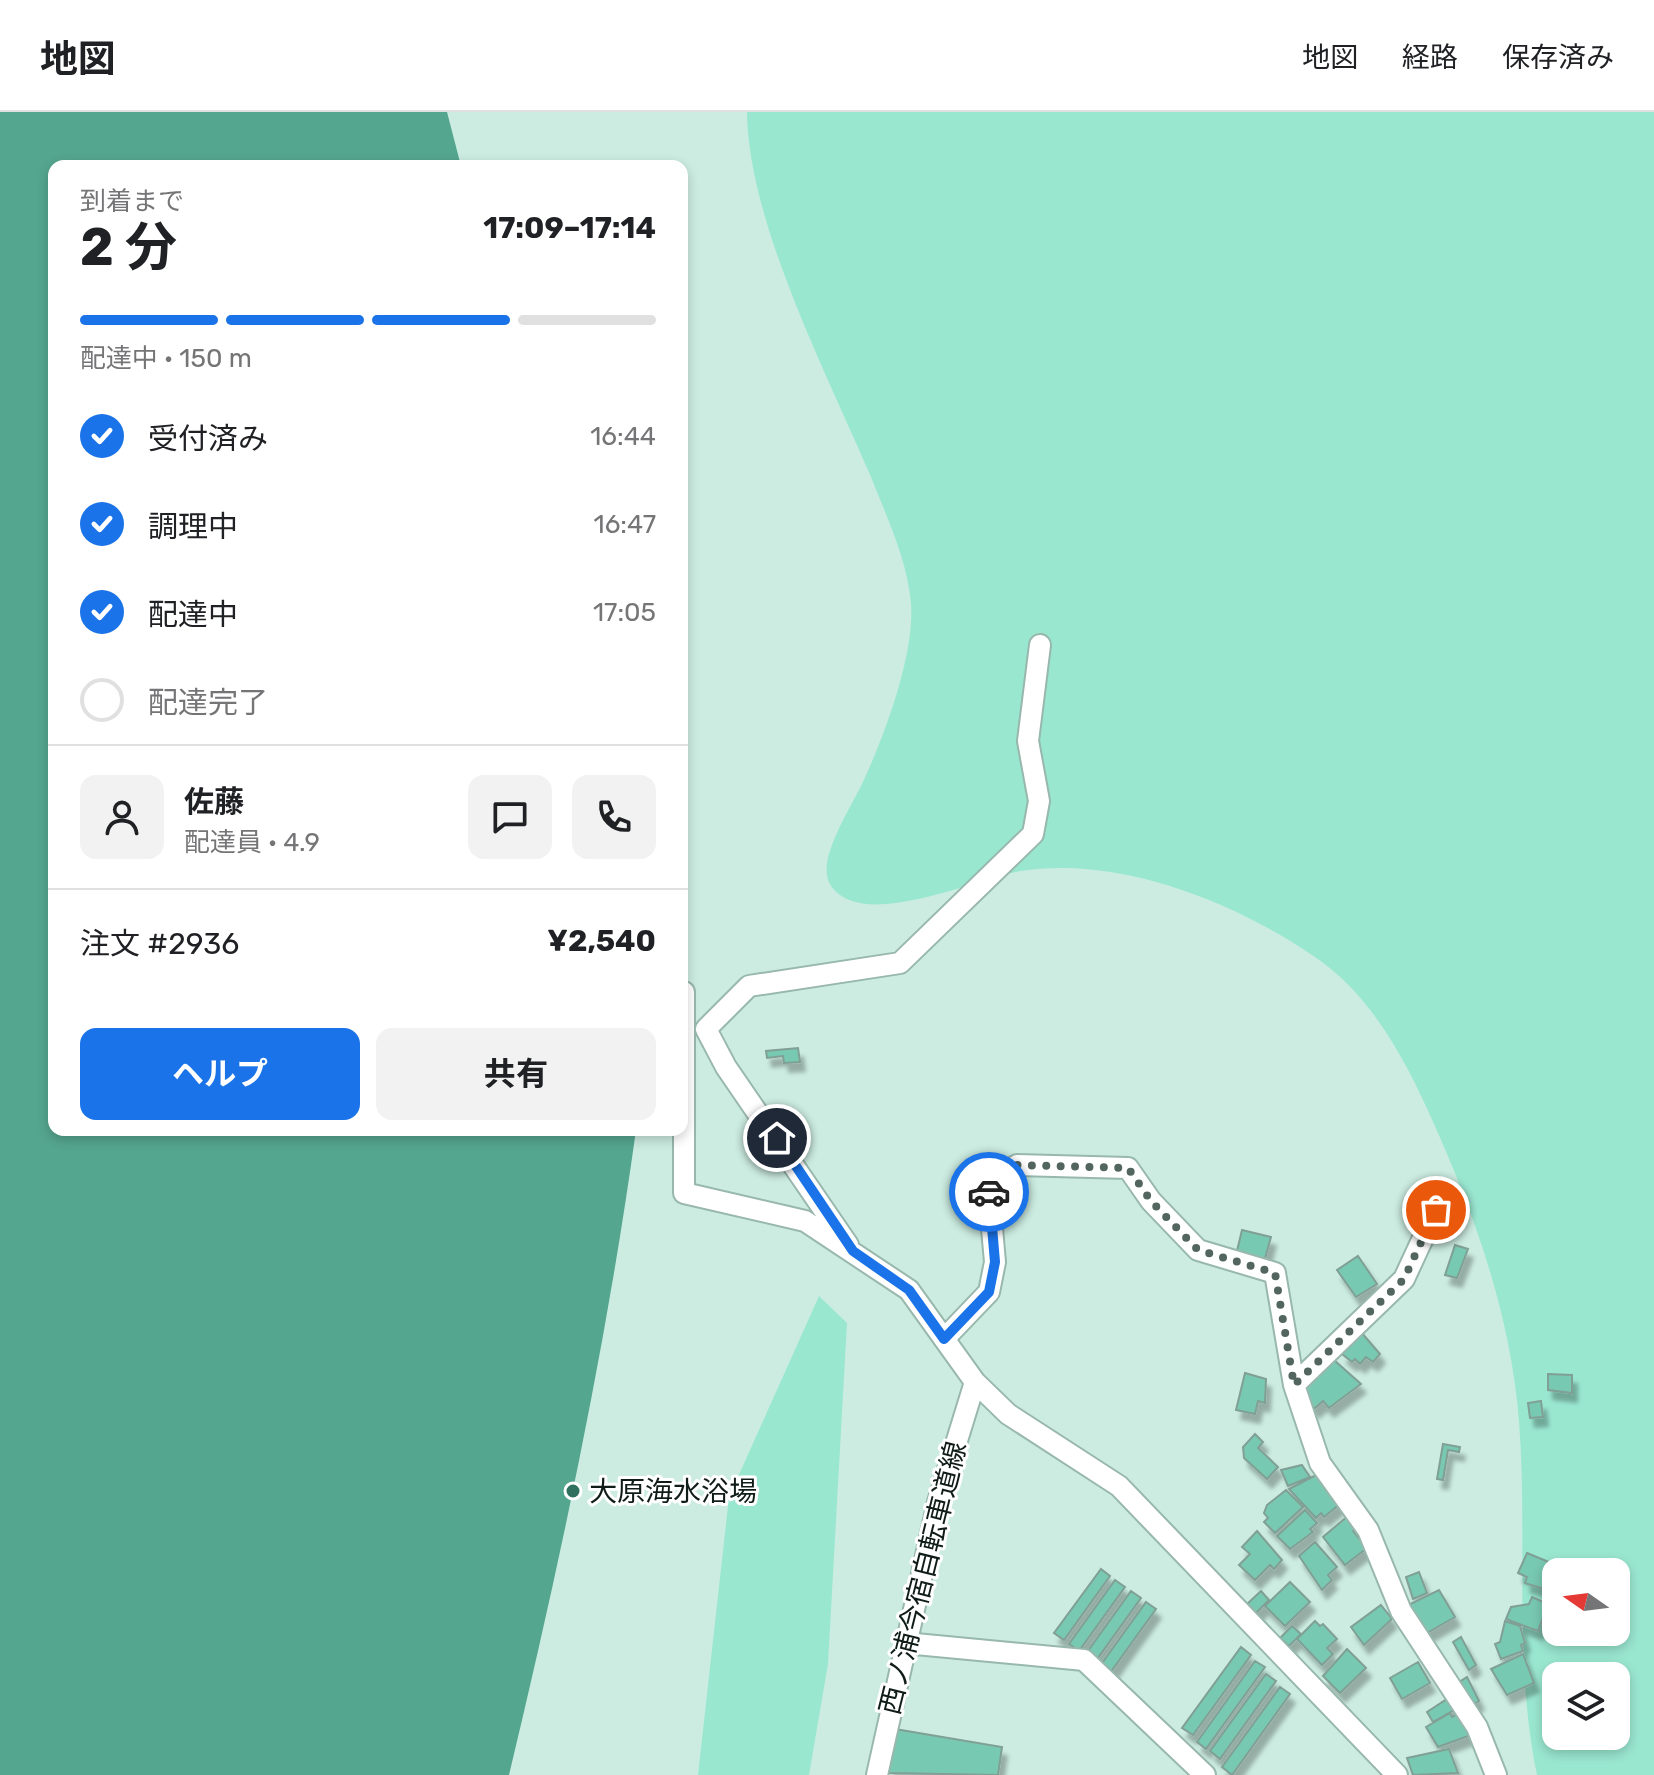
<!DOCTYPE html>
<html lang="ja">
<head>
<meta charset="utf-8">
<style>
  :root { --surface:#fff; --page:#f2f2f2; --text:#202124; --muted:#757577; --line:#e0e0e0; --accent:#1a73e8 }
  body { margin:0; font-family:Rubik,"Noto Sans JP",sans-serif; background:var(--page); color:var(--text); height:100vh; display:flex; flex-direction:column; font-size:30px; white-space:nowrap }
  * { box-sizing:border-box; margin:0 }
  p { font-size:26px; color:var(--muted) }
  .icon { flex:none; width:44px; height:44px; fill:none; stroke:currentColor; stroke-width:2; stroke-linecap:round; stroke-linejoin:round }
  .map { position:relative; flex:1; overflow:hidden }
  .drawer { position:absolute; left:48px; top:48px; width:640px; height:976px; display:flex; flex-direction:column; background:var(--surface); border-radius:16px; box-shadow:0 4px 12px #0003 }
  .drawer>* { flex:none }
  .needle { width:52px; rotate:284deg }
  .buttons { position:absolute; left:1542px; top:1446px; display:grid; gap:16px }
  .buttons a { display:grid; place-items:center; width:88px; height:88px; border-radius:16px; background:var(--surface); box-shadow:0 4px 12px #0003; font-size:40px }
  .pin { position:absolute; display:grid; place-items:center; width:68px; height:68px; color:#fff; margin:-34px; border:4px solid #fff; border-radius:50%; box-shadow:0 2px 8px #0007 }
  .courier { position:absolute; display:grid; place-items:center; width:80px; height:80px; margin:-40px; border:6px solid #1a73e8; border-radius:50%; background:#fff; color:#222; box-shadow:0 2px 10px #0007 }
  .summary em { font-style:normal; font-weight:700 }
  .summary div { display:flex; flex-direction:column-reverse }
  .summary { display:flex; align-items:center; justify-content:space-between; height:136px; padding:0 32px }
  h1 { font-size:52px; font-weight:700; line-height:60px }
  .bar { display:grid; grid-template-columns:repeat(4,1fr); gap:12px 8px; align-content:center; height:96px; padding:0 32px }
  .bar i { height:10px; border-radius:6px; background:var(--line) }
  .bar .current { background:var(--accent) }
  .bar p { grid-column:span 4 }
  .line { display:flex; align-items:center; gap:20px; padding:0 32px; border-top:2px solid var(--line) }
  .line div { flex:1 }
  .round { display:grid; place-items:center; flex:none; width:84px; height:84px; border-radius:16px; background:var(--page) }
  ol { padding:0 32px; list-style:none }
  li { display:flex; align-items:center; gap:24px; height:88px }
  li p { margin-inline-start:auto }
  li .icon { padding:8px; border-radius:50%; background:var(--accent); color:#fff; stroke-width:4 }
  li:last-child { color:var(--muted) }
  li i { width:44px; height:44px; border:4px solid var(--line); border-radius:50% }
  .primary-button { display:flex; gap:16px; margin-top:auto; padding:16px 32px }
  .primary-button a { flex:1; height:92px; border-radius:16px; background:var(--accent); color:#fff; font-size:32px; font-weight:700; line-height:92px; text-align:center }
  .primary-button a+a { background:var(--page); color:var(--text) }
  header { display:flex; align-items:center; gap:48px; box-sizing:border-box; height:112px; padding:0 40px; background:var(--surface); border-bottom:2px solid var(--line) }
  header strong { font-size:38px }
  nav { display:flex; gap:44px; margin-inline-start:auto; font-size:28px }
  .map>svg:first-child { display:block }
  .green { fill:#9ae7d0; fill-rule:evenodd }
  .water { fill:#55a68f }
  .building { fill:#78c9b1; stroke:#809f95; stroke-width:2; filter:url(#shadow) }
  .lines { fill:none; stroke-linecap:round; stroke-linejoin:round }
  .street-casing { stroke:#98b7ad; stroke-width:24 }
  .street { stroke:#fff; stroke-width:20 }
  .done { stroke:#52655e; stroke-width:8; stroke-dasharray:0 14.4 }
  .route { stroke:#1a73e8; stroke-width:10 }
  .poi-dot { fill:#2f705e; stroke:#fff; stroke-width:3 }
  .labels { text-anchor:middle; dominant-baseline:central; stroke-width:6; stroke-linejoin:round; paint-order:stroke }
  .poi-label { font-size:28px; fill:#101c18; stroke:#fff; text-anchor:start }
  .street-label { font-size:28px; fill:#101c18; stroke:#fff }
</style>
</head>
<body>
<header>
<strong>地図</strong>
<nav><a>地図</a><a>経路</a><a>保存済み</a></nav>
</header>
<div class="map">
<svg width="1654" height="1663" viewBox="0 0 1654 1663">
  <defs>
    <filter id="shadow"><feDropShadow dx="5" dy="9" stdDeviation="2" flood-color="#0004"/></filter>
  </defs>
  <rect width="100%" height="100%" fill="#ccece1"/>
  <path class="green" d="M747,0H1654V1663H1537C1513,1548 1528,1426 1519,1309C1511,1206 1476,1106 1434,1012C1408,953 1375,889 1322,850C1241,792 1121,743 1021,759C977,766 863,820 831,774C825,765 826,752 829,742C836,718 851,694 862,672C884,625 915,543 911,491C907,447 887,406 871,365C827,262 748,110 747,0ZM1556,1460H1616V1520H1556ZM1556,1564H1616V1624H1556Z
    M819,1184L847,1211L828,1552L809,1663H698L729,1385Z"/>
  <path class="water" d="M0,0H447L461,54H54V1018H636C606,1235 560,1450 509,1663H0Z"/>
  <path class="building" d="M798,936L800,950L784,951L783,944L767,946L766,939Z
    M1242,1118L1271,1125L1264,1150L1236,1143Z
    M1455,1133L1468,1137L1457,1166L1445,1163Z
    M1358,1144L1377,1172L1356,1185L1337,1158Z
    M1361,1220L1380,1242L1373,1250L1366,1245L1360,1252L1355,1247L1352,1250L1342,1242Z
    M1334,1248L1361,1272L1329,1296L1323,1289L1314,1297L1300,1282Z
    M1245,1261L1266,1267L1265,1291L1258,1289L1255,1302L1236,1298Z
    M1548,1262L1572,1263V1281L1548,1278Z
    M1541,1289L1543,1305L1530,1306L1528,1291Z
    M1255,1322L1263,1330L1258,1336L1278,1355L1267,1367L1244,1346L1243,1335Z
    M1443,1332L1460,1335L1459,1340L1448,1338L1443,1368L1437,1367Z
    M1302,1353L1310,1365L1288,1374L1281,1358Z
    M1318,1362L1328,1373L1325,1377L1340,1392L1324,1405L1321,1401L1316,1406L1289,1377Z
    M1286,1378L1303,1395L1275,1421L1264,1410L1268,1406L1264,1401L1267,1393Z
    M1305,1398L1317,1411L1310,1417L1313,1420L1290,1437L1277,1424Z
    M1349,1403L1358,1415L1353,1419L1367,1436L1345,1453L1323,1425Z
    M1257,1419L1282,1448L1274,1457L1270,1453L1255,1468L1239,1453L1250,1442L1242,1435Z
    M1315,1430L1337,1455L1328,1463L1332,1468L1322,1478L1299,1444Z
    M1527,1441L1556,1453V1466L1550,1479L1525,1471L1527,1465L1518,1461Z
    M1101,1457L1110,1464L1064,1528L1054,1521Z
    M1419,1460L1427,1481L1413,1487L1406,1465Z
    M1115,1468L1125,1475L1079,1539L1069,1532Z
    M1290,1470L1310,1490L1285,1514L1265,1494Z
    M1439,1478L1455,1505L1427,1521L1404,1495Z
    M1131,1479L1141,1486L1095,1550L1085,1543Z
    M1261,1479L1269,1488L1256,1501L1247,1492Z
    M1532,1485L1548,1492L1538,1519L1506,1507L1511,1495L1529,1492Z
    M1146,1490L1156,1497L1110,1561L1100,1554Z
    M1381,1493L1392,1507L1364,1533L1351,1515Z
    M1315,1509L1320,1514L1323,1512L1337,1527L1327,1536L1333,1542L1322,1553L1297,1527Z
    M1505,1509L1520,1514L1525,1531L1521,1533L1523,1539L1501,1547L1495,1532L1500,1530Z
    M1292,1514L1301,1522L1289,1534L1280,1526Z
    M1461,1525L1476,1553L1469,1558L1453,1530Z
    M1241,1535L1251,1543L1193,1623L1182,1616Z
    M1347,1537L1366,1556L1340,1581L1323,1564Z
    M1523,1542L1534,1571L1507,1583L1491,1557Z
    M1255,1549L1265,1555L1206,1637L1197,1630Z
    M1418,1550L1430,1571L1402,1587L1390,1566Z
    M1266,1562L1276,1569L1220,1647L1210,1639Z
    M1467,1565L1479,1589L1468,1596L1453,1574Z
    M1280,1575L1290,1582L1232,1663L1222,1655Z
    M1447,1587L1454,1598L1433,1610L1427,1600Z
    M1450,1601L1452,1605L1458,1602L1471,1623L1438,1635L1426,1615Z
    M895,1617L1002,1635L998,1663L888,1661Z
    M1449,1637L1458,1661L1413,1663L1407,1646Z"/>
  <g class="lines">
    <g class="street-casing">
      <path id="street" d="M684,880V1081L805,1109L909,1178L975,1270L1008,1302L1119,1374L1397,1663
        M848,1133L726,955L706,917L749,874L900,851L1033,722L1039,689L1028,629L1040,533
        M944,1227L989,1180L995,1150L988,1072L1017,1053L1128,1056L1151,1089L1198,1138L1275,1161L1294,1273L1320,1351L1368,1418L1401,1499L1477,1615L1496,1663
        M1294,1273L1404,1167L1436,1098
        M905,1531L1084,1548L1205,1663
        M877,1663L938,1390L975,1270"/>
    </g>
    <use href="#street" class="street"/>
  </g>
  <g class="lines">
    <path class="done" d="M989,1080L988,1072L1017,1053L1128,1056L1151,1089L1198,1138L1275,1161L1294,1273L1404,1167L1436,1098"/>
    <path class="route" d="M777,1026L853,1139L909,1178L944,1227L989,1180L995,1150L989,1080"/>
  </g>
  <circle class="poi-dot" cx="573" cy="1379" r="8"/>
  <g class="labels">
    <g class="poi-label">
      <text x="589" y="1379">大原海水浴場</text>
    </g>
    <g class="street-label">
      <text transform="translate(923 1466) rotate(-76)">西ノ浦今宿自転車道線</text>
    </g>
  </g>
</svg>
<div class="buttons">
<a><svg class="needle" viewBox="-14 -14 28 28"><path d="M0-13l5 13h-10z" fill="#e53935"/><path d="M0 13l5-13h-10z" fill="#757577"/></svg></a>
<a><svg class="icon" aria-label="layers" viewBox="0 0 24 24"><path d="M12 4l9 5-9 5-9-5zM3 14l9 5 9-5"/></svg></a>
</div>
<div class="pin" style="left:1436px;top:1098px;background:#ea580c"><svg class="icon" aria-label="bag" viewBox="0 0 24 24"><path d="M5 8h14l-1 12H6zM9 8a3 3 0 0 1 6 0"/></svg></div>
<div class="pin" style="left:777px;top:1026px;background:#1f2937"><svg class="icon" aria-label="home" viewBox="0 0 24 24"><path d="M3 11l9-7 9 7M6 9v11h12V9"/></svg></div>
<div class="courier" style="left:989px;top:1080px"><svg class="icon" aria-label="car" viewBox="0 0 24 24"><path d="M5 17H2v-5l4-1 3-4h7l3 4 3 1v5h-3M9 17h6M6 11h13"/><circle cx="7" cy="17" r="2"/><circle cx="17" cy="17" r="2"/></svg></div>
<section class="drawer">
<div class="summary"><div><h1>2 分</h1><p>到着まで</p></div><em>17:09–17:14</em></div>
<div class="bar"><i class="current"></i><i class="current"></i><i class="current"></i><i></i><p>配達中 · 150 m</p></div>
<ol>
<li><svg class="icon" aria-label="check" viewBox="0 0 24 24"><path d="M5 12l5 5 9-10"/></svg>受付済み<p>16:44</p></li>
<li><svg class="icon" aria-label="check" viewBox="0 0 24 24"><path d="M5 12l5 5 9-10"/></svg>調理中<p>16:47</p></li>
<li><svg class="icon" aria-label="check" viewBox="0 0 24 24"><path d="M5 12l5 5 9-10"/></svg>配達中<p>17:05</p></li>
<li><i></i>配達完了</li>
</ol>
<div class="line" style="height:144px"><a class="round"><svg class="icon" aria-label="person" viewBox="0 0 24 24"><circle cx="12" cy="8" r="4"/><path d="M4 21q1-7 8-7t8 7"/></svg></a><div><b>佐藤</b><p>配達員 · 4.9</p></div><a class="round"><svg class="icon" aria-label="chat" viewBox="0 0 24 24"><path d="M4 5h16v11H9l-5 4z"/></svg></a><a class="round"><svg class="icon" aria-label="phone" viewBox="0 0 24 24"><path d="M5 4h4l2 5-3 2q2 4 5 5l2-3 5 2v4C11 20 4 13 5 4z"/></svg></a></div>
<div class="line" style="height:104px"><div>注文 #2936</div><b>¥2,540</b></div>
<div class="primary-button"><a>ヘルプ</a><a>共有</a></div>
</section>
</div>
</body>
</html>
